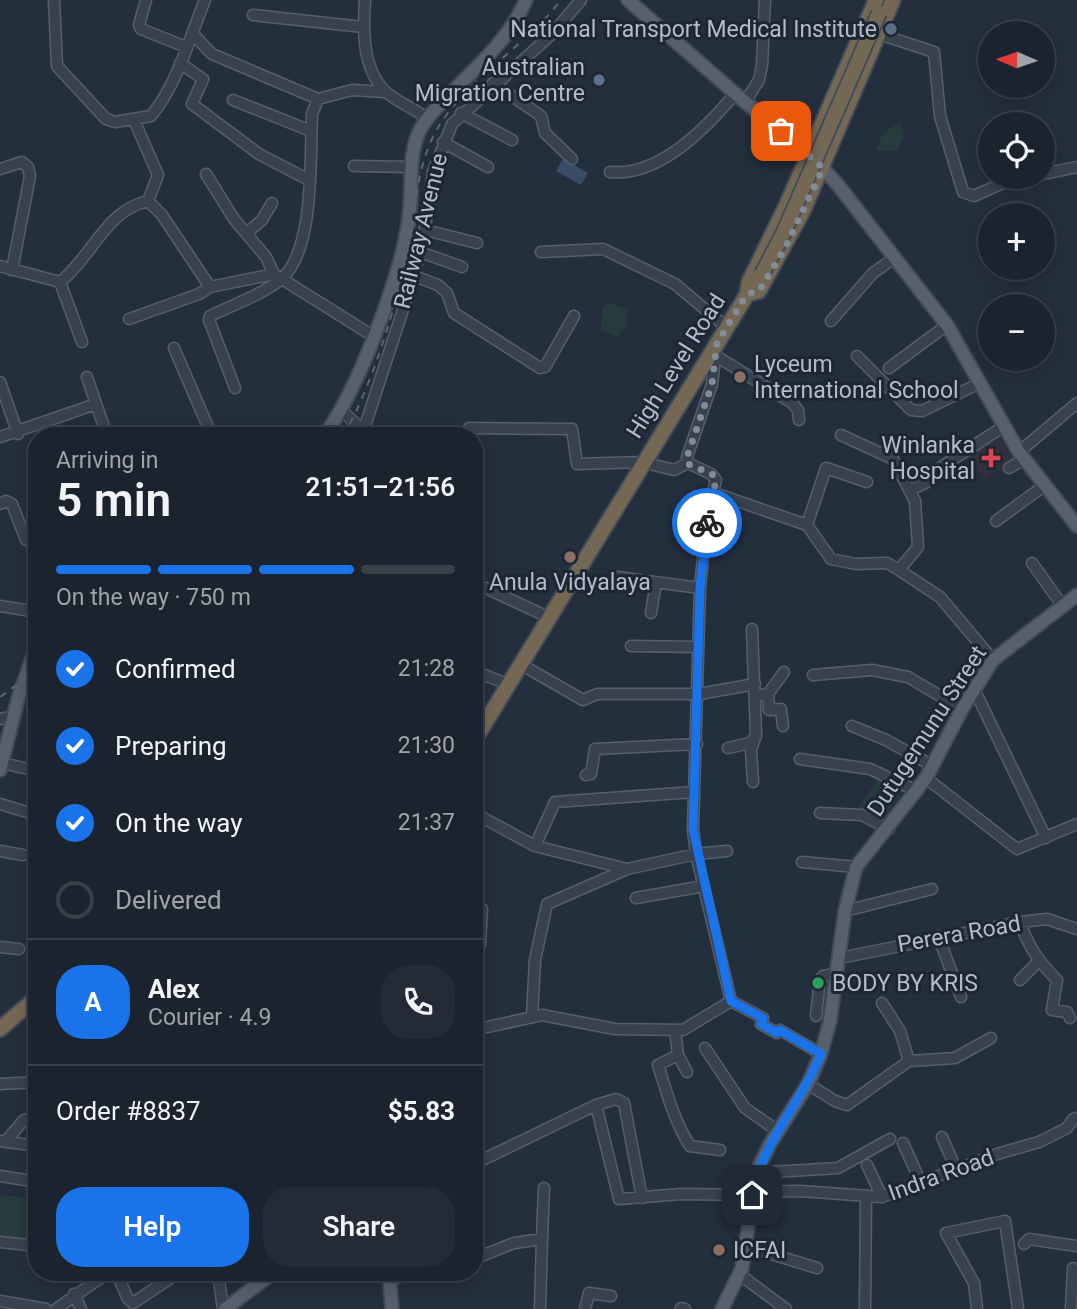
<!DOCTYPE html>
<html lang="en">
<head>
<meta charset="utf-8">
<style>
  :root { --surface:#1b232e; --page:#242b36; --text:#f1f3f6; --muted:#a0a4aa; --line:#39404a; --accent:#1a73e8 }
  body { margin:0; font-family:Roboto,sans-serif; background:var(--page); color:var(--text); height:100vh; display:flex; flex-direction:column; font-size:26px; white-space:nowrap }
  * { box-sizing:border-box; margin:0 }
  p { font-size:23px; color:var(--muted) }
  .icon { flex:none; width:38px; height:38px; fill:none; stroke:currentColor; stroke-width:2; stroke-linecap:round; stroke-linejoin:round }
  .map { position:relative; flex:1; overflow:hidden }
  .sheet { position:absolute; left:28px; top:427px; width:455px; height:854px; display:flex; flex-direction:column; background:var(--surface); border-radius:28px; box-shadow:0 4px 18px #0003,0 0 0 2px var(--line) }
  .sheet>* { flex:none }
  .needle { width:46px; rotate:272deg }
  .tools { position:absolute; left:978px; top:21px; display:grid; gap:14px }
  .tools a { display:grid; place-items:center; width:77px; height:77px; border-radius:50%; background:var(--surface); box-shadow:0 4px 18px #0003,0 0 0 2px var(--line); font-size:35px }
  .pin { position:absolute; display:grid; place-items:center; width:60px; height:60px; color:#fff; margin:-30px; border-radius:14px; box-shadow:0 4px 10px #0006 }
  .courier { position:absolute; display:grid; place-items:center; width:70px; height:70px; margin:-35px; border:5px solid #1a73e8; border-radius:50%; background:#fff; color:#222; box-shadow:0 2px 9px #0007 }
  .overview em { font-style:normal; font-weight:600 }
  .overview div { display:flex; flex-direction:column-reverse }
  .overview { display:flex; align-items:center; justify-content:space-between; height:119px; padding:0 28px }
  h1 { font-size:46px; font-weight:600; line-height:52px }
  .bar { display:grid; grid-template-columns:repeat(4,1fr); gap:10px 7px; align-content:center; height:84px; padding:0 28px }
  .bar i { height:9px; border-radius:5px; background:var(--line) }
  .bar .current { background:var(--accent) }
  .bar p { grid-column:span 4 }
  .line { display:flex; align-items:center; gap:18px; padding:0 28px; border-top:2px solid var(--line) }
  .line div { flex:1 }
  .round { display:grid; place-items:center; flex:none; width:74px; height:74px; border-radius:28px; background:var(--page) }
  ol { padding:0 28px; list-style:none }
  li { display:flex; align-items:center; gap:21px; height:77px }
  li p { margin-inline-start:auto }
  li .icon { padding:7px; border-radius:50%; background:var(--accent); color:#fff; stroke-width:4 }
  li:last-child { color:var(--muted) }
  li i { width:38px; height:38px; border:4px solid var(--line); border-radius:50% }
  .button { display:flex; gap:14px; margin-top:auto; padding:14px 28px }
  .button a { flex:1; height:80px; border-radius:28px; background:var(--accent); color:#fff; font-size:28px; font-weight:600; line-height:80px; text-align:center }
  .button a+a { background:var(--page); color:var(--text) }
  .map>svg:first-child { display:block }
  .medical { fill:#32303f }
  .green { fill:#263c3f }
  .water { fill:#394c67 }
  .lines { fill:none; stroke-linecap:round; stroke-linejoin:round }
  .minor-casing { stroke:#565f6c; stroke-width:13 }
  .major-casing { stroke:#414a57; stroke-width:16 }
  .highway-casing { stroke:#434c59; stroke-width:18 }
  .minor { stroke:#38414e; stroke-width:10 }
  .major { stroke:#56606e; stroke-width:12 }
  .highway { stroke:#746855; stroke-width:14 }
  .rail { stroke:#5a6575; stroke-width:2; stroke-dasharray:7 7; stroke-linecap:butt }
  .highway-bridge-casing { stroke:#434c59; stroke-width:18; stroke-linecap:butt }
  .highway-bridge { stroke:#746855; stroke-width:14 }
  .done { stroke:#828b98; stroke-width:7; stroke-dasharray:0 12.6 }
  .route { stroke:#1a73e8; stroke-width:9 }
  .service-dot { fill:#5c6f8a; stroke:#1d2633; stroke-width:2.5 }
  .education-dot { fill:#8d6e63; stroke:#1d2633; stroke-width:2.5 }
  .health-dot { fill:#e0444e; stroke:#1d2633; stroke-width:2.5 }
  .leisure-dot { fill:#2e9e5b; stroke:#1d2633; stroke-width:2.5 }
  .labels { text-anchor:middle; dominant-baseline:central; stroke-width:6; stroke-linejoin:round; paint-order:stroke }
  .poi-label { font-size:23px; fill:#b4bcc9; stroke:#1d2633; text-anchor:end }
  .street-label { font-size:23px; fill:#b4bcc9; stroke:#1d2633 }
</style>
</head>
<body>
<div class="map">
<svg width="1077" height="1309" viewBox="0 0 1077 1309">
  <rect width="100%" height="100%" fill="#242f3e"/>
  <path class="medical" d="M999,436L1014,462L984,480L969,454Z"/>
  <path class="green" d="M900,122L904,136L897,151L876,150L883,133Z
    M609,303L627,309V325L617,337L601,330L602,308Z
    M879,778L903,790L883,819L858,808Z
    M0,1195L37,1199V1243L0,1239Z"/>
  <path class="water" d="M563,159L588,173L581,185L556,171Z"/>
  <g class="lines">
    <g class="minor-casing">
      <path id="minor" d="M54,0L57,66L106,119L115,122L151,116C178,83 189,39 205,0
        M146,0L139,25L141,29L186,47
        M365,0C363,30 362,68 385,91C396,102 415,108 427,119
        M253,15L363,27
        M192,33L212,54L318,99
        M879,34L934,52L940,116L963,192L974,196L1005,182L1030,177
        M180,63L203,79L192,104L259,154L309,180
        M493,83L541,116L545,133L572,159
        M233,100L311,131
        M745,102L759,80L762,65L765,0
        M461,113L512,140
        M134,120L158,175L148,201
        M443,142L488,167
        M354,166L412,167
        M0,169L22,162L28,167L30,176L12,270
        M610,172C659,177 705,129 735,94
        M206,174L234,219L266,257L274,274
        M1043,174L1077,167
        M425,230L477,243
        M247,233L262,220L272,203
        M420,252L462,267
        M541,252L603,249L675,284L726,327
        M0,266L60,282C92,257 106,210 148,201L162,215L210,287L274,274L373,336
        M414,276L438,285L447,293L454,313L540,368L545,367L574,316
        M60,282L82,342
        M129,319L199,294L210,287
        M831,321L873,273L896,257
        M174,348L212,436
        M716,350L712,384L687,457L688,463L711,474L716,480L707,516L700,588L693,829L696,854L731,1001L763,1018L761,1024L777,1033L780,1030L821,1054
        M716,356L792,403L798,410L799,420
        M857,356L911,410L922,411L980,383
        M889,368L947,325
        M87,377L107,436
        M0,382L18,434
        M235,388L209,320L210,316C232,305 262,295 281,279C315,252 310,155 312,114L318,99L352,90L385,92
        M341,410L369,436
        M469,428L572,429L577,464L642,462L674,470L688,463
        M364,429L414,276L425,228L433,172L452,124L552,34L581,0
        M841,435L893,459L915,501L918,547L899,570
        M0,437L96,404
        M1019,452L1077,403
        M1009,468L1024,459
        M910,490L927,482L926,477L1004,426
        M714,493L807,525L831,559L856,564L887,563L899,570L940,597L993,660
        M0,504L6,501L12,504L26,540L37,533
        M996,521L1045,485
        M807,525L826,468L867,482
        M1032,563L1062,605
        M617,577L700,588
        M486,588L550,618
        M0,606L37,612
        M651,613L656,583
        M752,629L756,735L751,750L753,782
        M631,646L698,647
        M522,665L583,700L597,694H699L755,684
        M474,671L510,685
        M813,675L872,670L908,677L962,709
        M974,689L1046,838
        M768,694L769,710L781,709L783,726
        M762,695L768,694L784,672
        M19,698L37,683
        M0,719L14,716
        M852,726L886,740L933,766
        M728,748L750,743L756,736
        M800,759L870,769L917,791
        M2,763L37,771
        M586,775L591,774L595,749L697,744
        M926,778L1017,849L1077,824
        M0,804L33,814
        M474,813L535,846L627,869L547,904L535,960L532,1016
        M820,813L862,815L889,829
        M535,846L555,802L694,792
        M0,851L23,855
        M802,862L856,867
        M627,869L696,854L727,851
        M636,898L704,886
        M845,911L932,889
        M1020,922C1028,946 1039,962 1057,980L1052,1010L1067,1012L1070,1018
        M938,936L961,997
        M474,946L480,944L482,909
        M0,947L19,949
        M840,958L1020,922L1047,919L1077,929
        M1020,980L1039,961
        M882,1003L900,1031L909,1061
        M816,1016L820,979L823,976L836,974
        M474,1030L542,1015L615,1029L683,1030L731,1001
        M675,1030L678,1055L658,1065C667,1093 674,1121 690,1146L720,1150
        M705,1048L745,1108L778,1131
        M678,1055L687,1072
        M0,1084L37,1082
        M808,1084L835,1101L847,1105L909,1061L955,1058L991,1038
        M596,1105L619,1199L681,1194L752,1195
        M942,1137L956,1169
        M0,1141L37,1146
        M5,1142L24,1120L37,1116
        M903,1143L921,1183
        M474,1164L596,1105L616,1099L624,1103L642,1198
        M867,1165L882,1197
        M756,1173L838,1168L890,1139
        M0,1176L37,1182
        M753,1192L800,1191L882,1197L997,1154L1039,1142L1067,1128L1073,1119L1077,1118
        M0,1242L37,1246
        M1024,1244L1029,1239L1077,1246
        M745,1246L817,1268
        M474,1259L514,1243L542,1239L544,1188
        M116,1272L128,1299L133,1303L169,1279L168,1272
        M218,1272L223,1309
        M739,1274L786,1309
        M389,1281L412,1272
        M74,1294L81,1309
        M0,1301L46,1309
        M681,1308L685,1309
        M56,1309L109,1272
        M540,1309L542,1239
        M585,1309L589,1293L611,1296
        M865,1309L866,1197
        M977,1309L974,1283L946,1233L1005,1221L1018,1309
        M1071,1309L1073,1268"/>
    </g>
    <g class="major-casing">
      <path id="major" d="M628,0L745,102L809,153L838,185L947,325L1019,452L1077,526
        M324,436C358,390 402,274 409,217C413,191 408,162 417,137C423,120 437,108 449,95C478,66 510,38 526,0
        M0,770L18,699L37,644
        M389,1272L392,1309
        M225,1309L274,1272
        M722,1309L742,1268L756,1173L770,1144L808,1084L821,1054L830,1021L845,911L856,867L926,778L962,709L993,660L1077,595"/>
    </g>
    <g class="highway-casing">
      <path id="highway" d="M876,0L787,204L749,282L747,294L759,291L803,211L893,0
        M474,741L751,288
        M0,1029L37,997"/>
    </g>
    <use href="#minor" class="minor"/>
    <use href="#major" class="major"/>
    <use href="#highway" class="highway"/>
    <path class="rail" d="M343,436C371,389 397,304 408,250C416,209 416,163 439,126C468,78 526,46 561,0
      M0,697L37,670"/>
    <g class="highway-bridge-casing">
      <path id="highway-bridge" d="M762,274L784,232L879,13"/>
    </g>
    <use href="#highway-bridge" class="highway-bridge"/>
  </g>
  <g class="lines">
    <path class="done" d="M707,523L716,480L712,474L688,464L687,457L712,384L717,343L747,294L759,291L785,248L823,168L781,131"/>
    <path class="route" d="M707,523L700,588L693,829L731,1001L763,1018L761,1024L777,1033L780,1030L821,1054C801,1103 762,1143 752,1195"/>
  </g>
  <g class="service-dot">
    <circle cx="891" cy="29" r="7"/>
    <circle cx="599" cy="80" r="7"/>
  </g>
  <g class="education-dot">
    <circle cx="740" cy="377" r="7"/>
    <circle cx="570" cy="557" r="7"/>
    <circle cx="719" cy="1250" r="7"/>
  </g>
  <path class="health-dot" d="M987.5 447.5h7v7h7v7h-7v7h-7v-7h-7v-7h7z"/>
  <circle class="leisure-dot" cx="818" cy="983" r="7"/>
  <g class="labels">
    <g class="poi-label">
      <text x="877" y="29">National Transport Medical Institute</text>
      <text x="585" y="67">Australian<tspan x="585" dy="26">Migration Centre</tspan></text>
      <text x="754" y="364" text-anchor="start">Lyceum<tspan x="754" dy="26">International School</tspan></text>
      <text x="975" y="445">Winlanka<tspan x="975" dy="26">Hospital</tspan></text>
      <text x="570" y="582" text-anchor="middle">Anula Vidyalaya</text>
      <text x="832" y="983" text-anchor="start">BODY BY KRIS</text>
      <text x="733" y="1250" text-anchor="start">ICFAI</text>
    </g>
    <g class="street-label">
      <text transform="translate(421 231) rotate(-76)">Railway Avenue</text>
      <text transform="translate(676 366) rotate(-58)">High Level Road</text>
      <text transform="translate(927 731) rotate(-57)">Dutugemunu Street</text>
      <text transform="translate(959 934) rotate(-10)">Perera Road</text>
      <text transform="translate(941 1175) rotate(-20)">Indra Road</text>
    </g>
  </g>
</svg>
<div class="tools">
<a><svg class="needle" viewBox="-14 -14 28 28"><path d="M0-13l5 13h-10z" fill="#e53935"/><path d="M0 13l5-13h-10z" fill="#a0a4aa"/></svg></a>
<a><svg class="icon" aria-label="locate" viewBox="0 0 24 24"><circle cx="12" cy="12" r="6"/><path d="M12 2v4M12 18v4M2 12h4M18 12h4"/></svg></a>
<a>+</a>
<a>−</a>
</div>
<div class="pin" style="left:781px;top:131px;background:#ea580c"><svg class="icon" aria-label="bag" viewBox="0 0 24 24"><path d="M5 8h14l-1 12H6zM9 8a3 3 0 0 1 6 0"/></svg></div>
<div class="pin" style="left:752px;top:1195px;background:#1f2937"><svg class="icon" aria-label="home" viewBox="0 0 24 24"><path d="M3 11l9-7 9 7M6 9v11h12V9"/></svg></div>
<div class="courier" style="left:707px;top:523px"><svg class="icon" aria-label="bike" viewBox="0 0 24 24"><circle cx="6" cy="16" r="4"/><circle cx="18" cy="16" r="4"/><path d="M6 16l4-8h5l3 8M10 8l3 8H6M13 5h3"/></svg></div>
<section class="sheet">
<div class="overview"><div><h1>5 min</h1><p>Arriving in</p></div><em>21:51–21:56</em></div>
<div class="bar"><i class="current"></i><i class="current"></i><i class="current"></i><i></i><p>On the way · 750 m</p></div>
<ol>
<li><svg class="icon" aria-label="check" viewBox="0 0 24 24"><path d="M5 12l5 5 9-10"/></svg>Confirmed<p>21:28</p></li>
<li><svg class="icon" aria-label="check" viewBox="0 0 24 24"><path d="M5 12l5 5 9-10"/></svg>Preparing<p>21:30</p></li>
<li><svg class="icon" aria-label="check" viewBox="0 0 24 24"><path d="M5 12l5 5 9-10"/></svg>On the way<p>21:37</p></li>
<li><i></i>Delivered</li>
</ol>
<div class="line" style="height:126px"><b class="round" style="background:var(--accent);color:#fff">A</b><div><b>Alex</b><p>Courier · 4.9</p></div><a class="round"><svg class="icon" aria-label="phone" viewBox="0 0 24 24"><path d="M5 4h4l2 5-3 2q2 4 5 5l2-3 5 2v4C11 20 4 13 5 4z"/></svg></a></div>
<div class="line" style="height:91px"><div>Order #8837</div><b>$5.83</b></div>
<div class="button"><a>Help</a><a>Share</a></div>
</section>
</div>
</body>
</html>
